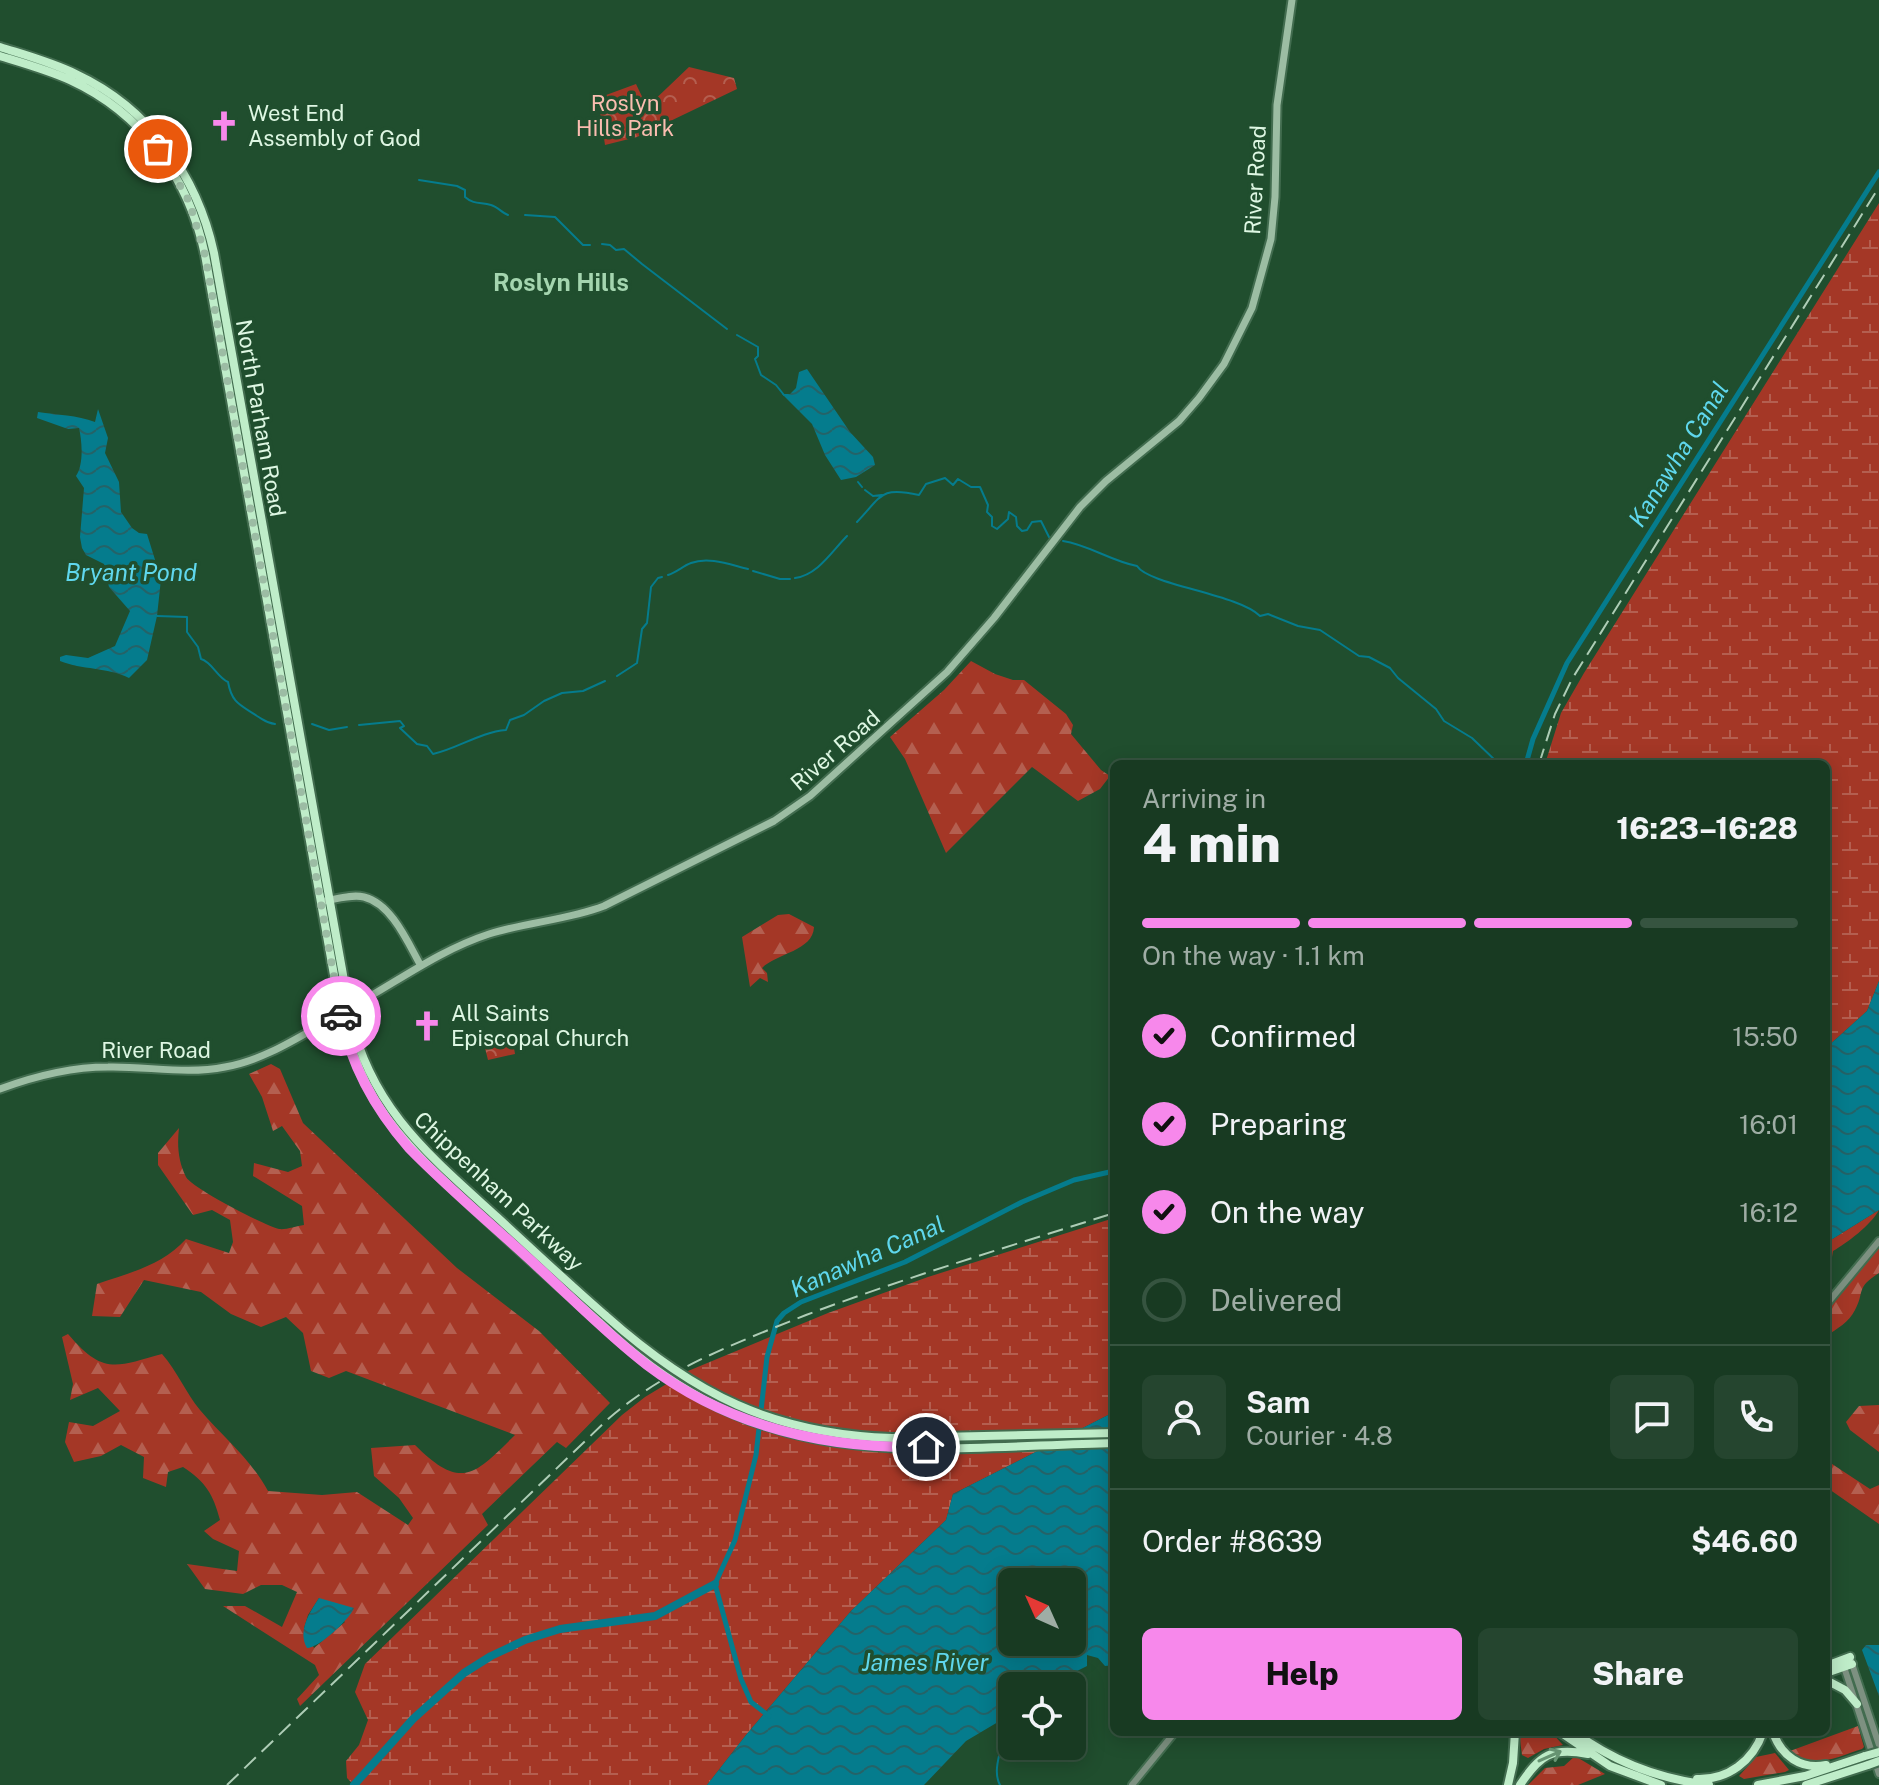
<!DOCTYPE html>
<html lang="en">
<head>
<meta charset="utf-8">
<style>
  :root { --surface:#183a22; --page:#25452f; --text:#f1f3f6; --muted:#9fada5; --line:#365440; --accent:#f788eb }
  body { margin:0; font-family:"Public Sans",sans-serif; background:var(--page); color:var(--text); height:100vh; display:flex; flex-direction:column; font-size:30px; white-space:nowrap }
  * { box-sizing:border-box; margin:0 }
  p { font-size:26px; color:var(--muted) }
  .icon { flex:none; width:44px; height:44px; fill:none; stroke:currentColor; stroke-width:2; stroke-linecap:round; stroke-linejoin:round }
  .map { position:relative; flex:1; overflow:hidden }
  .drawer { position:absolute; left:1110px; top:760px; width:720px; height:976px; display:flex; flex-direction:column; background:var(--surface); border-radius:12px; box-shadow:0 4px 20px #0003,0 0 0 2px var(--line) }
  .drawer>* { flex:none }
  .needle { width:52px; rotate:315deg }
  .buttons { position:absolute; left:998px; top:1568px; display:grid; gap:16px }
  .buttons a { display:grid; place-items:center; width:88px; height:88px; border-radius:12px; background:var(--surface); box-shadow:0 4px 20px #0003,0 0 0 2px var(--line); font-size:40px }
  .pin { position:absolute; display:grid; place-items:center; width:68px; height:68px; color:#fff; margin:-34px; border:4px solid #fff; border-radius:50%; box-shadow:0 2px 8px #0007 }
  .courier { position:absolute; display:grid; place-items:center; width:80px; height:80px; margin:-40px; border:6px solid #f788eb; border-radius:50%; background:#fff; color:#222; box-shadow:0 2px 10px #0007 }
  .head em { font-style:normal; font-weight:800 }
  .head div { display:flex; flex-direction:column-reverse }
  .head { display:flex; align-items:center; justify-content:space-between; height:136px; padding:0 32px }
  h1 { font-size:52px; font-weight:800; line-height:60px }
  .bar { display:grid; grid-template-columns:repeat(4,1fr); gap:12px 8px; align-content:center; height:96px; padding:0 32px }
  .bar i { height:10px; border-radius:6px; background:var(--line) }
  .bar .active { background:var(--accent) }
  .bar p { grid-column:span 4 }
  .line { display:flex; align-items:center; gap:20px; padding:0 32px; border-top:2px solid var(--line) }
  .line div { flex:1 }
  .round { display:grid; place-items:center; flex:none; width:84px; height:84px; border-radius:12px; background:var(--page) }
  ol { padding:0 32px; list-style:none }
  li { display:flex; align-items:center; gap:24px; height:88px }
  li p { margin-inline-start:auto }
  li .icon { padding:8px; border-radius:50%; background:var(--accent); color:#111; stroke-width:4 }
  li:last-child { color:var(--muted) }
  li i { width:44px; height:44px; border:4px solid var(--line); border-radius:50% }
  .button { display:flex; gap:16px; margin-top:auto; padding:16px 32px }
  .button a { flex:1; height:92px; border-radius:12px; background:var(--accent); color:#111; font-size:32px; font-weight:800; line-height:92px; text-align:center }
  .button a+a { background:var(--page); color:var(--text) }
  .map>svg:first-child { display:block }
  .forest { fill:url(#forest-firs); fill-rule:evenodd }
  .wetland { fill:url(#wetland-marsh) }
  .park { fill:url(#park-crowns) }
  .water { fill:url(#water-waves); fill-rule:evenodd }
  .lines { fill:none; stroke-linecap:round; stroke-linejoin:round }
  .stream { stroke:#057c8d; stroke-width:2 }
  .canal { stroke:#057c8d; stroke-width:5 }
  .river { stroke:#057c8d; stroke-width:8 }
  .tertiary-casing { stroke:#426c4f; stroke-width:10 }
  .secondary-casing { stroke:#426c4f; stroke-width:11 }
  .trunk-casing { stroke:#426c4f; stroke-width:12 }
  .tertiary { stroke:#7d9181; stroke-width:6 }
  .secondary { stroke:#9cbda3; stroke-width:7 }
  .trunk { stroke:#bfedc9; stroke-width:8 }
  .rail { stroke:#aecdb6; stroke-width:2; stroke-dasharray:16 8; stroke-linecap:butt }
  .secondary-bridge-casing { stroke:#426c4f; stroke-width:11; stroke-linecap:butt }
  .trunk-bridge-casing { stroke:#426c4f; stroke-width:12; stroke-linecap:butt }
  .secondary-bridge { stroke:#9cbda3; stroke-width:7 }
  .trunk-bridge { stroke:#bfedc9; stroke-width:8 }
  .oneway { stroke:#689674 }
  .done { stroke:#9cbca4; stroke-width:8; stroke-dasharray:0 14.4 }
  .route { stroke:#f788eb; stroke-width:10 }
  .labels { text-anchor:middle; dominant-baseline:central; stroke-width:7; stroke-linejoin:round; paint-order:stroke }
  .park-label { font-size:22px; fill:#fabdb0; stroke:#204e2e }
  .poi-label { font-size:22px; fill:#def7e3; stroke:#204e2e; text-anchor:start }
  .street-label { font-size:22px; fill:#def7e3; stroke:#204e2e }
  .neighbourhood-label { font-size:24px; font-weight:bold; fill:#a4d5af; stroke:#204e2e }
  .water-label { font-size:24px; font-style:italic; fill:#5fd7ed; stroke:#204e2e }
</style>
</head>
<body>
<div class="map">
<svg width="1879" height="1785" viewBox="0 0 1879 1785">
  <defs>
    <pattern id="forest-firs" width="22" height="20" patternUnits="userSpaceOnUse" patternTransform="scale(2)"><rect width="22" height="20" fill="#a43726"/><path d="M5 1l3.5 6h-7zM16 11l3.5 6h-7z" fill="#b45f50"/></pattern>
    <pattern id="wetland-marsh" width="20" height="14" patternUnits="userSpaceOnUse" patternTransform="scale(2)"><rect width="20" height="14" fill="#a43726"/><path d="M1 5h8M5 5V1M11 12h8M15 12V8" fill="none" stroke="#b45f50"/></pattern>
    <pattern id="park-crowns" width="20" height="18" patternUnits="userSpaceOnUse" patternTransform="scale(2)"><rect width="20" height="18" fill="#a43726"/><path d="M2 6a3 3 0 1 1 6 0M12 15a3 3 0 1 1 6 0" fill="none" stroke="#b45f50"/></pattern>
    <pattern id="water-waves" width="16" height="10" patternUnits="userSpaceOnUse" patternTransform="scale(2)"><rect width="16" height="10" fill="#057c8d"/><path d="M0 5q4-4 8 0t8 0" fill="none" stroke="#246368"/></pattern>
  </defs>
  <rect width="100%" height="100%" fill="#204e2e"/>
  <path class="forest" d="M971,661L995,674L1013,680H1024L1066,714L1073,725L1071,734L1101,770L1110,776L1100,789L1078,801L1032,767L946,853L905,759L890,737L944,690Z
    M789,914L814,927C813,951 777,953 762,968L767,973L768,982L760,978L750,987L742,937L778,915Z
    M271,1064L280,1069L303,1123L457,1268L539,1331L610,1403L566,1448L557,1442L482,1514L488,1525L300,1706L297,1699L319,1675L315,1665L223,1606H245L282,1627L297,1592L282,1585H261L243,1594L205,1589L187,1564L237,1571L239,1551L213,1539L204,1531L220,1520C213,1494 206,1482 183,1467L168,1472L166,1487L143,1478L144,1457L121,1445L101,1456L74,1462L65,1442L69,1422L93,1426L120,1411L98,1388L70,1400L73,1384L62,1337L68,1334C103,1375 115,1367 162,1354C177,1371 186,1393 200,1410C224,1438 250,1458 268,1491L322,1495L357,1492L408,1525L413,1518L399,1498L374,1476L371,1448L415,1445C462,1492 475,1474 515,1435L346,1371L329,1378L311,1371L303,1333L286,1317L261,1327L231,1314L201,1292L144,1280L120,1317L92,1316L97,1284C129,1273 163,1265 186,1239L229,1253L233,1242L230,1220L212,1210L193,1215L158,1165V1153L179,1128C177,1145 178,1161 186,1177C192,1188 265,1226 279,1229C286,1230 296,1226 304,1225L302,1206L253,1176L254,1163L288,1172L302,1166L300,1151L282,1126L273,1131L262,1097L249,1074ZM319,1598L345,1622L314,1648L304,1628L308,1615Z
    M1879,1210C1871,1225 1847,1243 1833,1251L1831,1263L1826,1264V1243Z
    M1879,1246V1273C1855,1288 1865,1292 1855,1310C1849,1322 1837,1329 1826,1336V1312Z
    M1879,1405V1452L1850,1430L1846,1422L1859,1406Z
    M1826,1460L1870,1489L1879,1485V1524L1826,1487Z
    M1858,1726L1864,1747L1862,1749C1839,1756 1809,1772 1790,1751Z
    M1519,1732H1551L1563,1745L1544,1749L1528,1758L1522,1755Z
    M1775,1753L1789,1770L1785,1772L1744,1779L1739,1776L1756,1757Z
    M1575,1756L1605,1774L1578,1785H1528L1545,1768L1564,1766Z"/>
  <path class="wetland" d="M1879,203V981L1867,1011L1826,1048V764H1545L1561,713L1584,673Z
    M1114,1218V1412L953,1494L946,1520L851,1611L746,1735L707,1785H354L347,1778L346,1761L359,1745L368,1720L355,1692L365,1664L622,1415L645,1397L688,1371L828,1313L928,1277Z"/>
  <path class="park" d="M689,67L734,78L737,89L637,137L605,145L598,98L636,84L647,107Z
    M506,1037L514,1048L515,1054L488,1060L484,1044Z"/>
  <path class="water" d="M807,369L850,432L873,457L875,465L856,477L841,480L825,455L812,424L782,394H790L796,388L799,372Z
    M98,409L108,438L105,453L119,482L121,512L132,528L139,533L147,534L161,579L157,616L147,660L129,678C107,667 82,670 60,661V657L66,655L88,658L115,646L130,611L109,587L104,564L86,555L82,548L80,537L84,488L76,476C84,464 82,441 79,428L68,429L37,418L38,412C57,415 77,415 95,422Z
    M1879,981V1210L1826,1243V1048L1867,1011Z
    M1114,1412V1665L1105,1666L1098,1658L1087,1655V1666L1077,1671L1064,1673L1045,1686H1012V1707L1004,1714L1005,1720L998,1726V1722L966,1741L924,1785H707L746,1735L851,1611L946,1520L953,1494ZM1012,1582H1072V1642H1012Z
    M319,1598L354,1608C349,1620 319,1648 307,1648C297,1631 310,1612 319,1598Z
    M1866,1645H1879V1696L1862,1650Z"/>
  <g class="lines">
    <path class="stream" d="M419,180L457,186L465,190V197C474,205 481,202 491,205C498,207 502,213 508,215
      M525,215L555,217L583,245H590
      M602,244L610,245L616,250L624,249L642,264L727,329
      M737,335L758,347V356L755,359L761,375L776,385L784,395
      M858,482L862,487
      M865,490L873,496L882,495
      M857,522C882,496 880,486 919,495L926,484L945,478L953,485L958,479L971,487H980L988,505L987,512L992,517V526L997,529L1008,519L1009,512L1016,517L1017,526L1022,531L1027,530L1032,522L1041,521L1049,537
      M1063,541C1089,545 1111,561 1137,566C1149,585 1238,594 1260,616L1268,614L1298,626L1320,630L1359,656L1369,657L1390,668L1398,678L1436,709L1444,721L1472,738L1499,764
      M753,571L780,579H790
      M668,575C677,572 683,566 691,563C709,556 731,565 748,569
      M795,578C818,575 832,551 847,536
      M157,616L187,617V632L198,647L201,659C212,662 217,677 228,682C232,704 241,705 257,716C264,720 266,723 275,724
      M617,676L637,663L642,629L647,623L651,587L658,578L662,577
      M312,724L329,730L347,727
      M359,725L400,721L404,726L400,728L417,744L427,746L433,754C457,749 480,732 506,730L510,720L524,715L544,701L562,693L583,691L605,681
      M1000,1785C990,1767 1007,1741 1005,1720"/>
    <path class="canal" d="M1526,764L1533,739L1567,663L1879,172
      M769,1716L751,1702L741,1679L715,1584L735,1540L756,1455L767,1357L777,1321L784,1313L801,1302L905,1262L1022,1202L1074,1180L1114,1171"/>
    <path class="river" d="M354,1785L413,1719L464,1673L491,1656L525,1640L560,1629L655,1616L715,1584"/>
    <g class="tertiary-casing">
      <path id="tertiary" d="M1826,1305L1879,1241
        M1851,1661L1879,1745
        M1843,1664L1879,1774
        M1132,1785L1175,1732"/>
    </g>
    <g class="secondary-casing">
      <path id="secondary" d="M325,901C337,899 352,894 364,897C392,904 408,943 421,966
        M362,1001C404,977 443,949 489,934C527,922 567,920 604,906L774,821L810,796L947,672L994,618L1080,507L1106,481L1179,421L1199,398L1224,364L1252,308L1271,239L1275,197L1277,105L1292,0
        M0,1089C35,1076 71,1067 108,1067C147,1066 186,1075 225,1067C264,1060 297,1038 331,1019"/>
    </g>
    <g class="trunk-casing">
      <path id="trunk" d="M0,47C25,55 51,62 76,74C149,108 197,175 214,253L350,1014C370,1108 430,1156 497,1217C533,1250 569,1284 606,1316
        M0,56C23,63 48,70 70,80C142,113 189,178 205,255L339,1003C359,1104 406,1146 478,1212C518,1249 559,1286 600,1323
        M1826,1666L1850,1657
        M1826,1673L1852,1664
        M1826,1680L1845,1690L1857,1704
        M1560,1732L1610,1766L1661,1785
        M1574,1732C1614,1762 1659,1779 1709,1785
        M1773,1732C1781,1756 1801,1770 1826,1765
        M1697,1779C1728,1780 1753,1761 1763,1732
        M1508,1785L1513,1763L1515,1732
        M1520,1785C1540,1755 1551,1747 1588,1754
        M1758,1785L1805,1776L1865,1756
        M1806,1785L1868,1765"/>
    </g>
    <use href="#tertiary" class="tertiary"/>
    <use href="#secondary" class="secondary"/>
    <use href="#trunk" class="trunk"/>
    <path class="rail" d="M1539,764L1555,714L1572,679L1879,187
      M227,1785L607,1420C665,1369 736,1343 806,1315C907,1277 1011,1246 1114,1213"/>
    <g class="secondary-bridge-casing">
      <path id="secondary-bridge" d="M331,1019L362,1001"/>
    </g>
    <g class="trunk-bridge-casing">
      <path id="trunk-bridge" d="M606,1316C694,1394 772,1434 892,1438L1114,1433
        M600,1323C761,1477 910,1448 1114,1443
        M1865,1756L1879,1752
        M1868,1765L1879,1761"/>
    </g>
    <use href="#secondary-bridge" class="secondary-bridge"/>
    <use href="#trunk-bridge" class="trunk-bridge"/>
  </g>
  <defs><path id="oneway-shaft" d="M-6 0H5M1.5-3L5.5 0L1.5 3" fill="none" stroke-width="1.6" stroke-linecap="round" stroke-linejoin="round" transform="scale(2)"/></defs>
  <use class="oneway" href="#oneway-shaft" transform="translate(1550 1756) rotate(-24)"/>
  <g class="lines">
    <path class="done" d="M158,149L189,201L205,255L341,1016"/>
    <path class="route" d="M341,1016C351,1066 376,1110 409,1148C450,1190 496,1228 539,1268C574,1300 609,1336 647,1365C729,1427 825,1449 926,1447"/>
  </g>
  <defs>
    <g id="church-bare" transform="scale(2.4)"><path d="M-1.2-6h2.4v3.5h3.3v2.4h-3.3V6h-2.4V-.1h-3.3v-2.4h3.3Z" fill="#f788eb" stroke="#204e2e" stroke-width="2.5" paint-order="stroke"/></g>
  </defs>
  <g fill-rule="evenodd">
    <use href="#church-bare" x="224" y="126"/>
    <use href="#church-bare" x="427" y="1026"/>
  </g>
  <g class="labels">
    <g class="park-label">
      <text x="625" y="103">Roslyn<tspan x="625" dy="25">Hills Park</tspan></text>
    </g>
    <g class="poi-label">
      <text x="248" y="113">West End<tspan x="248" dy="25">Assembly of God</tspan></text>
      <text x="451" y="1013">All Saints<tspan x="451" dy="25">Episcopal Church</tspan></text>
    </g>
    <g class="street-label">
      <text transform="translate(1255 180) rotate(-87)">River Road</text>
      <text transform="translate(261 418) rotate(80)">North Parham Road</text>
      <text transform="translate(835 750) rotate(-41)">River Road</text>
      <text x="156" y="1050">River Road</text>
      <text transform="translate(499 1191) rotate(43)">Chippenham Parkway</text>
    </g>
    <g class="neighbourhood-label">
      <text x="561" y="282">Roslyn Hills</text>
    </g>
    <g class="water-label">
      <text transform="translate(1678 454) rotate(-58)">Kanawha Canal</text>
      <text x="131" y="572">Bryant Pond</text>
      <text transform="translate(867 1256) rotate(-24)">Kanawha Canal</text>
      <text x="925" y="1662">James River</text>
    </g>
  </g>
</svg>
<div class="buttons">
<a><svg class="needle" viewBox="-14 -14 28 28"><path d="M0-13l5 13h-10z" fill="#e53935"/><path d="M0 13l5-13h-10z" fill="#9fada5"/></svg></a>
<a><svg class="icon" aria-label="locate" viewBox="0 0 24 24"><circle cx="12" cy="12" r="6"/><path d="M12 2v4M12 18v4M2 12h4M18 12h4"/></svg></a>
</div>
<div class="pin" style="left:158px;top:149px;background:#ea580c"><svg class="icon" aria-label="bag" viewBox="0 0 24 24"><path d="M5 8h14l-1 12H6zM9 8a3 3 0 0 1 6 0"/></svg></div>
<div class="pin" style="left:926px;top:1447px;background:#1f2937"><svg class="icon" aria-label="home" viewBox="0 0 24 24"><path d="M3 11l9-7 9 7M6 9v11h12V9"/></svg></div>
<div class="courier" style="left:341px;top:1016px"><svg class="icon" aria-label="car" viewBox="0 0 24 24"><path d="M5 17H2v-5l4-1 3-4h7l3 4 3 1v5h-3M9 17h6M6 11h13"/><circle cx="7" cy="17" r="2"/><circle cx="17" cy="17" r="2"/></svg></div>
<section class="drawer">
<div class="head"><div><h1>4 min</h1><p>Arriving in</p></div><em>16:23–16:28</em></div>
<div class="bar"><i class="active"></i><i class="active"></i><i class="active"></i><i></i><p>On the way · 1.1 km</p></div>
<ol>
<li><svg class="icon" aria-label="check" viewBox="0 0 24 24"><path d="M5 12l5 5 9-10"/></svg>Confirmed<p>15:50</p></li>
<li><svg class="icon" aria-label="check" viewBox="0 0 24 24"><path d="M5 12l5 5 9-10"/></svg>Preparing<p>16:01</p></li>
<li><svg class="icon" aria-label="check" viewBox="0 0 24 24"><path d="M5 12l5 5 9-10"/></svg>On the way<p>16:12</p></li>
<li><i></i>Delivered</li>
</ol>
<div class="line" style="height:144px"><a class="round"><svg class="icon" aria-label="person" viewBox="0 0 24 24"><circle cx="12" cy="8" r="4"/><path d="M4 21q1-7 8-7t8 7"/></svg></a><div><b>Sam</b><p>Courier · 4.8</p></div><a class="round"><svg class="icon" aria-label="chat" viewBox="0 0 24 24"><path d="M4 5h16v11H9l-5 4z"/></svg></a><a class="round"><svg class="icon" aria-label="phone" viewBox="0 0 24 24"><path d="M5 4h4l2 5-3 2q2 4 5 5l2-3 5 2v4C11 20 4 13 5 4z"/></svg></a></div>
<div class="line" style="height:104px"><div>Order #8639</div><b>$46.60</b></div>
<div class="button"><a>Help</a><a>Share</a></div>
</section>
</div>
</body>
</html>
